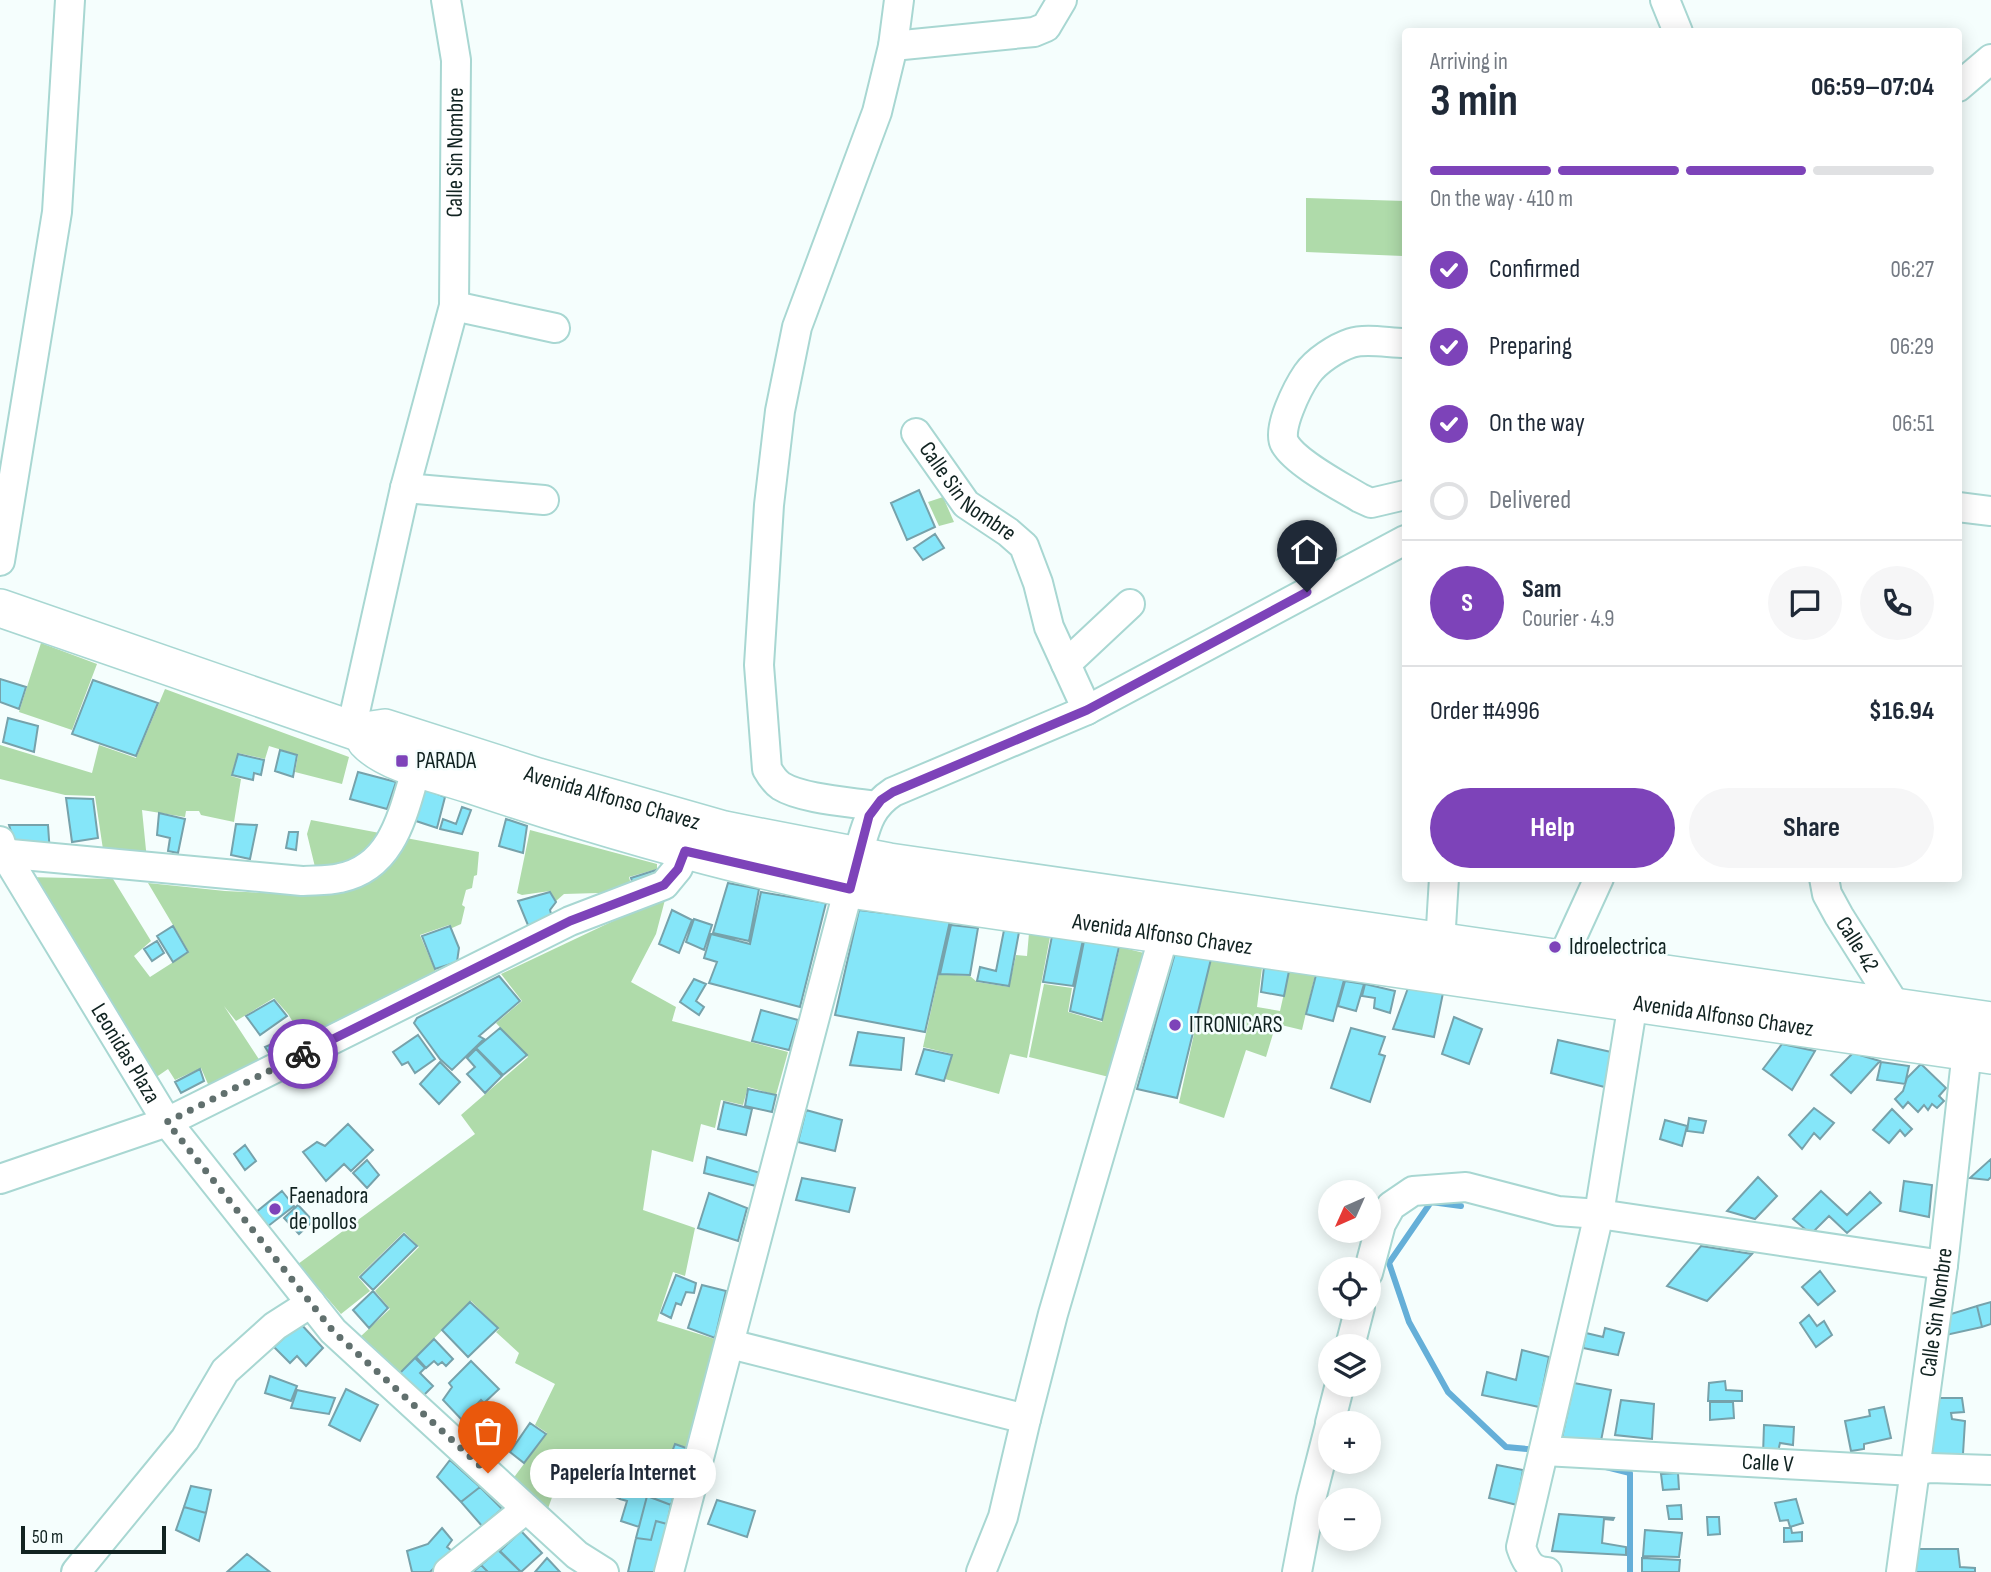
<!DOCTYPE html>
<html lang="en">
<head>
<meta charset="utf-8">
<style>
  :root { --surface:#fff; --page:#f6f6f7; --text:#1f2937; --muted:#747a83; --line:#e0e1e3; --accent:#7d43b9 }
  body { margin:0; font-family:"Sofia Sans Condensed",sans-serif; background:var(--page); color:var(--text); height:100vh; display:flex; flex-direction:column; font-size:26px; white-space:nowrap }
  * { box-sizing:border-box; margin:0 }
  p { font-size:23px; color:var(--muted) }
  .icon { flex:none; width:38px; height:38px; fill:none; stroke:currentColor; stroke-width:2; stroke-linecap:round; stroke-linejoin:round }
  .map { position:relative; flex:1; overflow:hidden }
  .drawer { position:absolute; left:1402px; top:28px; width:560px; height:854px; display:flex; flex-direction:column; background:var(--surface); border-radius:7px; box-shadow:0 4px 18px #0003 }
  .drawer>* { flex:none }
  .needle { width:46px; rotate:225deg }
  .tools { position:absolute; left:1318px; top:1180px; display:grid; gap:14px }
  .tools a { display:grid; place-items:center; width:63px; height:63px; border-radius:50%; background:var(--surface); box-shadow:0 4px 18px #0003; font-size:35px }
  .scale { position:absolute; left:21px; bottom:18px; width:145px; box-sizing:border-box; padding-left:7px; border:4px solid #112321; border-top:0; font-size:19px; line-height:24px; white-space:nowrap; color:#112321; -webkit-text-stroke:5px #f5fefd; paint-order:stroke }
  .pin { position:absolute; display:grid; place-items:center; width:60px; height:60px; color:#fff; margin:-72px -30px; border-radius:50% 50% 50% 0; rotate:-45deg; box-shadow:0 0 7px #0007 }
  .pin .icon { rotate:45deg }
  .courier { position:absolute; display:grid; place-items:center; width:70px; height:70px; margin:-35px; border:5px solid #7d43b9; border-radius:50%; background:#fff; color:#222; box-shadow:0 2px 9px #0007 }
  .bubble { position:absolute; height:49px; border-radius:24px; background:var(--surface); box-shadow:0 4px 18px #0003; font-size:23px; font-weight:700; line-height:49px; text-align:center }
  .head em { font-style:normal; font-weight:700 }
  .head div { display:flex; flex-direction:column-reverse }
  .head { display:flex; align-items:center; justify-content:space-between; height:119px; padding:0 28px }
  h1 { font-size:46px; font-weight:700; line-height:52px }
  .bar { display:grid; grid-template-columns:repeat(4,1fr); gap:10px 7px; align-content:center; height:84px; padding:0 28px }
  .bar i { height:9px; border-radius:5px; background:var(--line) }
  .bar .active { background:var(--accent) }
  .bar p { grid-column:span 4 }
  .line { display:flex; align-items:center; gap:18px; padding:0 28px; border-top:2px solid var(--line) }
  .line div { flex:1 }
  .round { display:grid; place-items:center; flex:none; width:74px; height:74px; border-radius:37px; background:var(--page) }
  ol { padding:0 28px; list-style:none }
  li { display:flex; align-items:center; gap:21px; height:77px }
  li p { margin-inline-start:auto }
  li .icon { padding:7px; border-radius:50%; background:var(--accent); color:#fff; stroke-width:4 }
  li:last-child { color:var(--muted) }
  li i { width:38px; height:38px; border:4px solid var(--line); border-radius:50% }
  .action { display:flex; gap:14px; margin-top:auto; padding:14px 28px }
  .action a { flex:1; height:80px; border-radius:42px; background:var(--accent); color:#fff; font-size:28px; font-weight:700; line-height:80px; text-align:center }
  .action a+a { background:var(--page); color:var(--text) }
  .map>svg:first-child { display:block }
  .green { fill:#afdbaa }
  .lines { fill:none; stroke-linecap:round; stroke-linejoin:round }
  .stream { stroke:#65afd8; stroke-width:6 }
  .building { fill:#85e6f9; stroke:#76a2ab; stroke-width:2 }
  .minor-casing { stroke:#a8d7d2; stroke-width:32 }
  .major-casing { stroke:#a8d7d2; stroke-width:40 }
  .minor { stroke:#fff; stroke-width:28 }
  .major { stroke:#fff; stroke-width:37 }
  .done { stroke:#61706e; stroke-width:7; stroke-dasharray:0 12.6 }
  .route { stroke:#7d43b9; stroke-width:9 }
  .poi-dot { fill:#7d43b9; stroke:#f5fefd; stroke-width:2.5 }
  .labels { text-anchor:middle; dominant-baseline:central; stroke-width:5; stroke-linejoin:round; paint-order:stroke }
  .street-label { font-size:23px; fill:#112321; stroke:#f5fefd }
  .poi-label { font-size:23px; fill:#112321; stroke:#f5fefd; text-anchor:start }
</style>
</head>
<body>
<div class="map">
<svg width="1991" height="1572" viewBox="0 0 1991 1572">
  <rect width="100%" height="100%" fill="#f5fefd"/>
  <path class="green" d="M1306,198L1405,201L1403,256L1306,252Z
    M943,497L954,522L939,526L928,502Z
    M41,643L97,664L72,730L19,712Z
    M165,689L349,757L342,784L295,772L298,755L269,746L265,759L238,753L231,776L241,779L234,822L201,815L199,811H186L185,817L142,810L147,860L104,856L95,796L65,795L0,779V745L92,773L99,745L136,758Z
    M311,820L385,834L381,860L315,867L307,834Z
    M530,830L657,864V869L629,877L633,892L564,894L556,901L550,891L522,895L517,893Z
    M406,838L479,852L477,875L474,876L472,888L466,890L462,905L465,907L461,924L452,928L449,925L420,935L440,982L308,1047L288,1014L274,998L236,1021L224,1006L264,1067L211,1091L201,1068L175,1080L168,1069L155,1078L28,877L113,879L151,941L134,956L150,977L189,952L148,883L225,891L305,895L344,888Z
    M666,896L656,934L631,982L676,1007L672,1021L788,1052L776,1095L748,1087L743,1105L721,1100L715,1128L701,1124L693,1162L652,1150L643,1210L695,1228L685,1276L673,1272L657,1321L715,1339L690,1448L675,1444L665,1470L661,1469L655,1483L609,1469L569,1450L546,1514L512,1480L547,1433L535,1425L555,1384L515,1363L519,1353L496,1332L499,1329L471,1301L398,1375L360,1337L390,1309L375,1291L419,1247L404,1232L358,1277L370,1291L341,1314L298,1264L475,1134L461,1115L528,1057L496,1023L522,1001L501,974Z
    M1029,933L1050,937L1027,1058L1010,1054L999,1094L945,1079L952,1054L923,1047L939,974L970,976L977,982L1009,987L1016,955L1027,956Z
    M1120,947L1144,953L1113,1078L1029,1057L1044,984L1072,988L1068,1012L1102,1022Z
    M1210,960L1262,968L1257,1007L1280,1011L1289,971L1315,975L1302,1030L1277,1024L1278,1017L1266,1057L1246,1050L1224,1118L1179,1103Z"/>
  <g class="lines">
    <path class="stream" d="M1461,1206L1431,1202L1389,1263L1409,1322L1448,1392L1506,1447L1538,1450
      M1606,1467L1630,1473V1572"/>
  </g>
  <path class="building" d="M919,490L935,527L907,540L891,503Z
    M935,534L944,548L923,560L914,548Z
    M0,679L26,687L19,709L0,702Z
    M93,680L158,703L136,756L72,734Z
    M8,718L38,726L34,752L3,742Z
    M280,750L297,755L293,777L275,771Z
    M238,754L264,760L261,775L254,773L253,780L232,775Z
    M358,772L396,782L387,809L350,799Z
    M423,788L445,797L437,828L413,820Z
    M66,798L93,799L98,838L72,842Z
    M462,807L471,810L462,834L440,829L443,819L456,824Z
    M159,813L185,819L178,853L168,851L170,838L157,835Z
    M506,819L527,826L523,853L499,846Z
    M236,824L257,825L250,859L231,855Z
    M9,825H48L50,854L17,851Z
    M289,832H298L296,850L286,848Z
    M656,870L660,885L636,893L631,878Z
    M728,883L759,889L749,941L713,933Z
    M550,892L556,902L550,910L554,924L530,930L518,901Z
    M761,892L826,903L800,1007L709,983L717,962L704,958L711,934L750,944Z
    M672,910L692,920L679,953L659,944Z
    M859,910L950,921L925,1032L835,1015Z
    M694,919L712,925L704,950L686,942Z
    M951,925L978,928L970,975L940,974Z
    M173,926L188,952L173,962L157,936Z
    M450,926L459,948L457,962L435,969L422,936Z
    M1004,930L1019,932L1009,986L977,981L980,967L996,971Z
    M1052,936L1083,940L1073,986L1043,982Z
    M157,941L164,953L152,961L144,949Z
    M1084,941L1119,947L1102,1020L1070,1011Z
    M1175,953L1211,959L1177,1098L1137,1089Z
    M1264,967L1289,971L1284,996L1261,992Z
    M1316,975L1344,980L1333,1021L1306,1014Z
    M499,976L520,1001L479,1036L484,1039L452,1070L440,1059L414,1023L417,1018Z
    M694,979L706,984L696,1001L704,1007L699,1015L680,1002Z
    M1345,981L1364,984L1356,1011L1338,1006Z
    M1365,984L1395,991L1390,1013L1374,1008L1375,998L1362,996Z
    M1408,988L1443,993L1434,1037L1393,1029Z
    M274,1000L287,1016L260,1035L246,1016Z
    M761,1010L798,1020L789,1050L752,1041Z
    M1454,1017L1482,1029L1469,1064L1442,1054Z
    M500,1028L527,1055L503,1075L476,1048Z
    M1351,1028L1385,1037L1379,1054L1385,1056L1370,1102L1331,1088Z
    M858,1032L904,1038L901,1070L850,1065Z
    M297,1033L307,1048L275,1063L265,1047Z
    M418,1035L435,1059L415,1073L408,1062L402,1065L393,1052Z
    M1558,1040L1620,1054L1612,1089L1551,1073Z
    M1782,1044L1815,1051L1792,1090L1763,1069Z
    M476,1049L502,1076L485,1093L467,1074L475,1067L467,1058Z
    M924,1049L952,1055L944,1081L916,1074Z
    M1853,1053L1880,1061L1851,1093L1831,1075Z
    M440,1062L460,1082L439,1104L420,1084Z
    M1881,1062L1909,1066L1905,1084L1877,1080Z
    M1921,1064L1946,1088L1939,1096L1944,1101L1937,1108L1932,1104L1928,1110L1924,1105L1918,1112L1908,1102L1903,1108L1895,1099L1903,1091L1907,1078Z
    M200,1069L204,1081L181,1093L175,1082Z
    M748,1089L776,1095L772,1112L745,1106Z
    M724,1102L752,1109L746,1135L718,1129Z
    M1814,1108L1834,1123L1820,1139L1814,1133L1802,1149L1789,1135Z
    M1892,1109L1912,1129L1905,1136L1900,1130L1889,1143L1873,1130Z
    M806,1110L842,1120L835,1151L798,1142Z
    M1689,1118L1706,1121L1703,1133L1687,1131Z
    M1665,1120L1687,1126L1682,1146L1660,1139Z
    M348,1124L373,1150L351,1171L344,1164L326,1181L303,1152L317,1142L325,1146Z
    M245,1145L256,1161L245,1170L234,1154Z
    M707,1157L760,1173L756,1186L704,1173Z
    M1991,1159V1177L1988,1180L1970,1178Z
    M367,1160L379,1175L367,1188L353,1173Z
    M1758,1177L1777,1196L1755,1219L1727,1211Z
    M802,1178L855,1188L849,1212L796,1200Z
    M1904,1181L1932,1185L1929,1217L1900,1211Z
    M282,1191L294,1206L267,1227L255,1213Z
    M1821,1191L1847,1215L1870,1192L1881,1203L1847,1233L1829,1216L1811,1234L1793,1219Z
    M709,1193L747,1208L738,1241L698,1228Z
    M298,1205L313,1221L299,1234L284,1218Z
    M404,1234L417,1246L373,1290L360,1277Z
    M1701,1246L1752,1254L1707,1301L1667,1286Z
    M1820,1271L1835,1291L1818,1305L1802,1287Z
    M676,1275L696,1283L694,1293L686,1292L681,1305L676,1303L671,1318L661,1313Z
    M702,1285L726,1291L715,1338L688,1328Z
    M373,1291L388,1308L369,1328L353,1310Z
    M470,1302L498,1328L468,1357L442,1330Z
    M1991,1302V1324L1982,1327L1977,1306Z
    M1977,1306L1982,1327L1946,1335L1951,1314Z
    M1809,1315L1817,1326L1824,1321L1832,1335L1816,1347L1800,1323Z
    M300,1323L323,1348L306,1366L297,1356L290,1363L274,1347Z
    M1605,1328L1624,1333L1618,1355L1583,1348L1586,1333L1603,1337Z
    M434,1339L453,1359L446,1366L442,1362L438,1365L434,1361L426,1368L416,1357Z
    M1522,1350L1549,1357L1539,1407L1482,1395L1487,1372L1516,1380Z
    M415,1358L425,1368L420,1373L433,1386L423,1396L400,1373Z
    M471,1361L499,1389L484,1403L481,1400L462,1420L443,1400L452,1387L449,1383Z
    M270,1376L297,1386L291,1401L265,1393Z
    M1725,1381L1726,1390L1742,1391V1401H1708L1709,1383Z
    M1574,1383L1611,1390L1600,1446L1561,1442Z
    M346,1389L378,1405L360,1441L329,1425Z
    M297,1390L335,1398L329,1414L291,1408Z
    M1936,1398H1962L1964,1412L1951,1413L1952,1419L1965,1421L1963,1454L1928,1460Z
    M1621,1400L1654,1404L1652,1439L1615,1435Z
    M1710,1402H1733L1734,1418L1710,1420Z
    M1884,1407L1891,1438L1864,1444V1449L1851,1451L1845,1421L1870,1416L1869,1410Z
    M475,1411L492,1427L473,1446L455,1431Z
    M530,1423L546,1434L524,1463L510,1452Z
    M1764,1425L1794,1427L1793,1445L1780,1443L1777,1456L1763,1455Z
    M675,1444L689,1449L684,1469L667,1465Z
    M569,1452L593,1462L578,1493L557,1486Z
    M450,1460L480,1487L461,1502L437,1477Z
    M1497,1465L1523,1470L1517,1505L1489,1498Z
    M609,1470L627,1474L620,1499L603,1492Z
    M662,1470L682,1476L675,1492L656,1485Z
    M1678,1473L1679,1489L1663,1490L1661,1474Z
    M627,1474L675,1492L671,1505L624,1487Z
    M191,1486L211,1490L206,1513L184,1507Z
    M480,1487L502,1509L482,1526L461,1502Z
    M624,1487L647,1496L639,1527L621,1521L627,1501L620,1499Z
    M647,1496L671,1505L667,1524L656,1521L651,1540L636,1538Z
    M1796,1499L1803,1523L1790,1527L1788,1520L1780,1521L1775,1503Z
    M717,1500L755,1511L747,1537L708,1524Z
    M1681,1505L1682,1519H1669L1667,1506Z
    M184,1507L206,1513L199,1541L176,1530Z
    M1559,1514L1614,1518L1613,1520L1604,1519L1602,1543L1626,1547V1555L1552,1551Z
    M1707,1517H1719L1720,1534L1708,1535Z
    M656,1521L667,1524L655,1572H628L636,1538L651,1540Z
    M442,1528L452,1540L447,1547L452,1551L430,1572H412L407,1551L428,1544Z
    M1784,1528H1791L1792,1533L1802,1532V1541L1784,1542Z
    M1645,1530L1682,1533L1679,1557L1643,1556Z
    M521,1531L542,1553L521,1572L500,1551Z
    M1914,1549H1958L1960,1567L1975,1568V1572H1915Z
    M498,1550L521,1572H488L481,1565Z
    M247,1554L270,1572H227Z
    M547,1558L560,1572H535Z
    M1642,1558L1680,1560L1679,1572H1642Z
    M481,1565L488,1572H473Z"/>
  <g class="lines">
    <g class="minor-casing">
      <g id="minor">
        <path d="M1665,0L1678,32"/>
        <path d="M893,46L1034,32L1046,27L1062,0"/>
        <path d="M1958,87L1991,59"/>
        <path d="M454,306L555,328"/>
        <path d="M1405,343C1389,343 1366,338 1351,343C1336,348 1316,361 1307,374C1298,387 1276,430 1285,444C1296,463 1340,486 1360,498L1371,503L1405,495"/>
        <path id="s1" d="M916,433L966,504L1008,532L1024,546L1038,583L1049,627L1087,710"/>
        <path d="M405,488L544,500"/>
        <path d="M1958,507L1991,511"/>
        <path d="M0,561L57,212L70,0"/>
        <path d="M1066,664L1130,604"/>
        <path id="s2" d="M351,730L405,488L454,306L456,60L446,0"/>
        <path d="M876,806C851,802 802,799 781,786C775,782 771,776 767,769L759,665L769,505L780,411L797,327L877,112L893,46L899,0"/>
        <path id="s3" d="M0,841L4,853L167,1122L333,1331L577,1555L604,1572"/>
        <path d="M0,853L302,881C314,880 328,881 340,878C394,867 403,812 417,767"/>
        <path id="s4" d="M1824,878L1827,894L1839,916L1897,1008"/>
        <path d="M1439,960L1444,878"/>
        <path d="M1561,961L1599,878"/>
        <path d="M0,1179L167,1122L570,921L664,885L678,868L685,851"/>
        <path d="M1368,1273L1381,1224L1391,1206L1413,1191L1466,1187L1558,1211L1599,1214L1943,1265"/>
        <path d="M730,1344L1026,1419"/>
        <path d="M1350,1346L1360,1307"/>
        <path d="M1330,1423L1340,1384"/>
        <path id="s5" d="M1544,1451L1914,1471L1930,1468L1991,1470"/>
        <path d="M76,1572L185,1439L225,1371L275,1326L311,1303"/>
        <path d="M448,1572L526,1509"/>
        <path d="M669,1572L857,857C866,829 867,809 893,792L1087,710L1405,540"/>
        <path d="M981,1572L1003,1517L1026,1419L1053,1314L1164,935"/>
        <path d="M1297,1572L1311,1499L1330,1425"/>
        <path d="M1547,1572C1531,1571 1526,1562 1521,1547L1599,1214L1633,1002"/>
        <path id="s6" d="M1901,1572L1943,1265L1967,1051"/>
      </g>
    </g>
    <g class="major-casing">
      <g id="major">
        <path id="s7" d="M0,608L358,732L385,728L538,777L724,830L889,862L1991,1021"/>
        <path id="s8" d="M366,741C387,764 439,774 469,784C594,826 721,863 850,889L1991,1055"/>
      </g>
    </g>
    <use href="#minor" class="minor"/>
    <use href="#major" class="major"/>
  </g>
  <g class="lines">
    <path class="done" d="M303,1054L167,1122L333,1331L488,1473"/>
    <path class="route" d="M303,1054L570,921L664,885L678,869L685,851L850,889L869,816L881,800L893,792L1087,710L1307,592"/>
  </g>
  <g class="poi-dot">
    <rect x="395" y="754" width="14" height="14" rx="3.5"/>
    <circle cx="1555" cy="947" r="7"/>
    <circle cx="1175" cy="1025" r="7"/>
    <circle cx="275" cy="1209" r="7"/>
  </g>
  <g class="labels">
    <g class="street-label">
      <text stroke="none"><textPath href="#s2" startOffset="590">Calle Sin Nombre</textPath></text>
      <text stroke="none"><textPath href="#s1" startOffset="79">Calle Sin Nombre</textPath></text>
      <text stroke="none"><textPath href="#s7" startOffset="644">Avenida Alfonso Chavez</textPath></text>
      <text stroke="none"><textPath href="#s8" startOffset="824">Avenida Alfonso Chavez</textPath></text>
      <text stroke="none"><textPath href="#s4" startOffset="75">Calle 42</textPath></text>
      <text stroke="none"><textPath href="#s8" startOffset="1391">Avenida Alfonso Chavez</textPath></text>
      <text stroke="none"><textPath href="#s3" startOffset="247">Leonidas Plaza</textPath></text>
      <text stroke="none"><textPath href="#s6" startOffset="262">Calle Sin Nombre</textPath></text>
      <text stroke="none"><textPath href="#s5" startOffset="224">Calle V</textPath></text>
    </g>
    <g class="poi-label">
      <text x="416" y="761">PARADA</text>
      <text x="1569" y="947">Idroelectrica</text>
      <text x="1189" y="1025">ITRONICARS</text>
      <text x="289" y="1196">Faenadora<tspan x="289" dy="26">de pollos</tspan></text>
    </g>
  </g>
</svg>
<div class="tools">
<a><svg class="needle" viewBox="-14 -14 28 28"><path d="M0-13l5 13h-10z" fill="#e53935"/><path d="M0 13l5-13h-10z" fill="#747a83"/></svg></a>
<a><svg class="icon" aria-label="locate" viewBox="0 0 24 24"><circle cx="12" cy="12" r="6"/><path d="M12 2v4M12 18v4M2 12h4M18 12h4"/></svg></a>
<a><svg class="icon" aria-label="layers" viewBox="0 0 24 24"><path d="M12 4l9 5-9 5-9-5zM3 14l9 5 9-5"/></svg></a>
<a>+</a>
<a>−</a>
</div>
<div class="scale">50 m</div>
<div class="pin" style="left:488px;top:1473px;background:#ea580c"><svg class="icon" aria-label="bag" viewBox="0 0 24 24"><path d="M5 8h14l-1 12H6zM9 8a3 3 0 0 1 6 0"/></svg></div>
<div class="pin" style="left:1307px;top:592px;background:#1f2937"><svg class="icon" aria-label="home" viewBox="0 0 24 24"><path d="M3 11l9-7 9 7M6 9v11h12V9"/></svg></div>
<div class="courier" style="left:303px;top:1054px"><svg class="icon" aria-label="bike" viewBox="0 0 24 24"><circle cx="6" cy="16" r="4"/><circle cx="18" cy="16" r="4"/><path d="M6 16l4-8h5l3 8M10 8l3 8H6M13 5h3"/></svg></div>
<div class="bubble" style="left:530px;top:1449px;width:186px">Papelería Internet</div>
<section class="drawer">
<div class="head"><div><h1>3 min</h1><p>Arriving in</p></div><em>06:59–07:04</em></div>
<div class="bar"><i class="active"></i><i class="active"></i><i class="active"></i><i></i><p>On the way · 410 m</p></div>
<ol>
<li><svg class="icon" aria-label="check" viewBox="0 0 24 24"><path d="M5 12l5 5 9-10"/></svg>Confirmed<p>06:27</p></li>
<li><svg class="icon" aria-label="check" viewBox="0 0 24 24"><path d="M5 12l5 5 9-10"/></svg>Preparing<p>06:29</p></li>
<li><svg class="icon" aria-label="check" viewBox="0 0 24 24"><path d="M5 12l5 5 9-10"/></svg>On the way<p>06:51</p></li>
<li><i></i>Delivered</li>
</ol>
<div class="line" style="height:126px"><b class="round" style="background:var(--accent);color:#fff">S</b><div><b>Sam</b><p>Courier · 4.9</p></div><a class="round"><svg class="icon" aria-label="chat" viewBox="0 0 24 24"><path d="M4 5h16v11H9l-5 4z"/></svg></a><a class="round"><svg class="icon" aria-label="phone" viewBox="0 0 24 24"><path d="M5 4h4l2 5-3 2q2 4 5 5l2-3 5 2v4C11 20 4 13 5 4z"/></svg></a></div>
<div class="line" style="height:91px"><div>Order #4996</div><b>$16.94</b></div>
<div class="action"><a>Help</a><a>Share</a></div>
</section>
</div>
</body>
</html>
